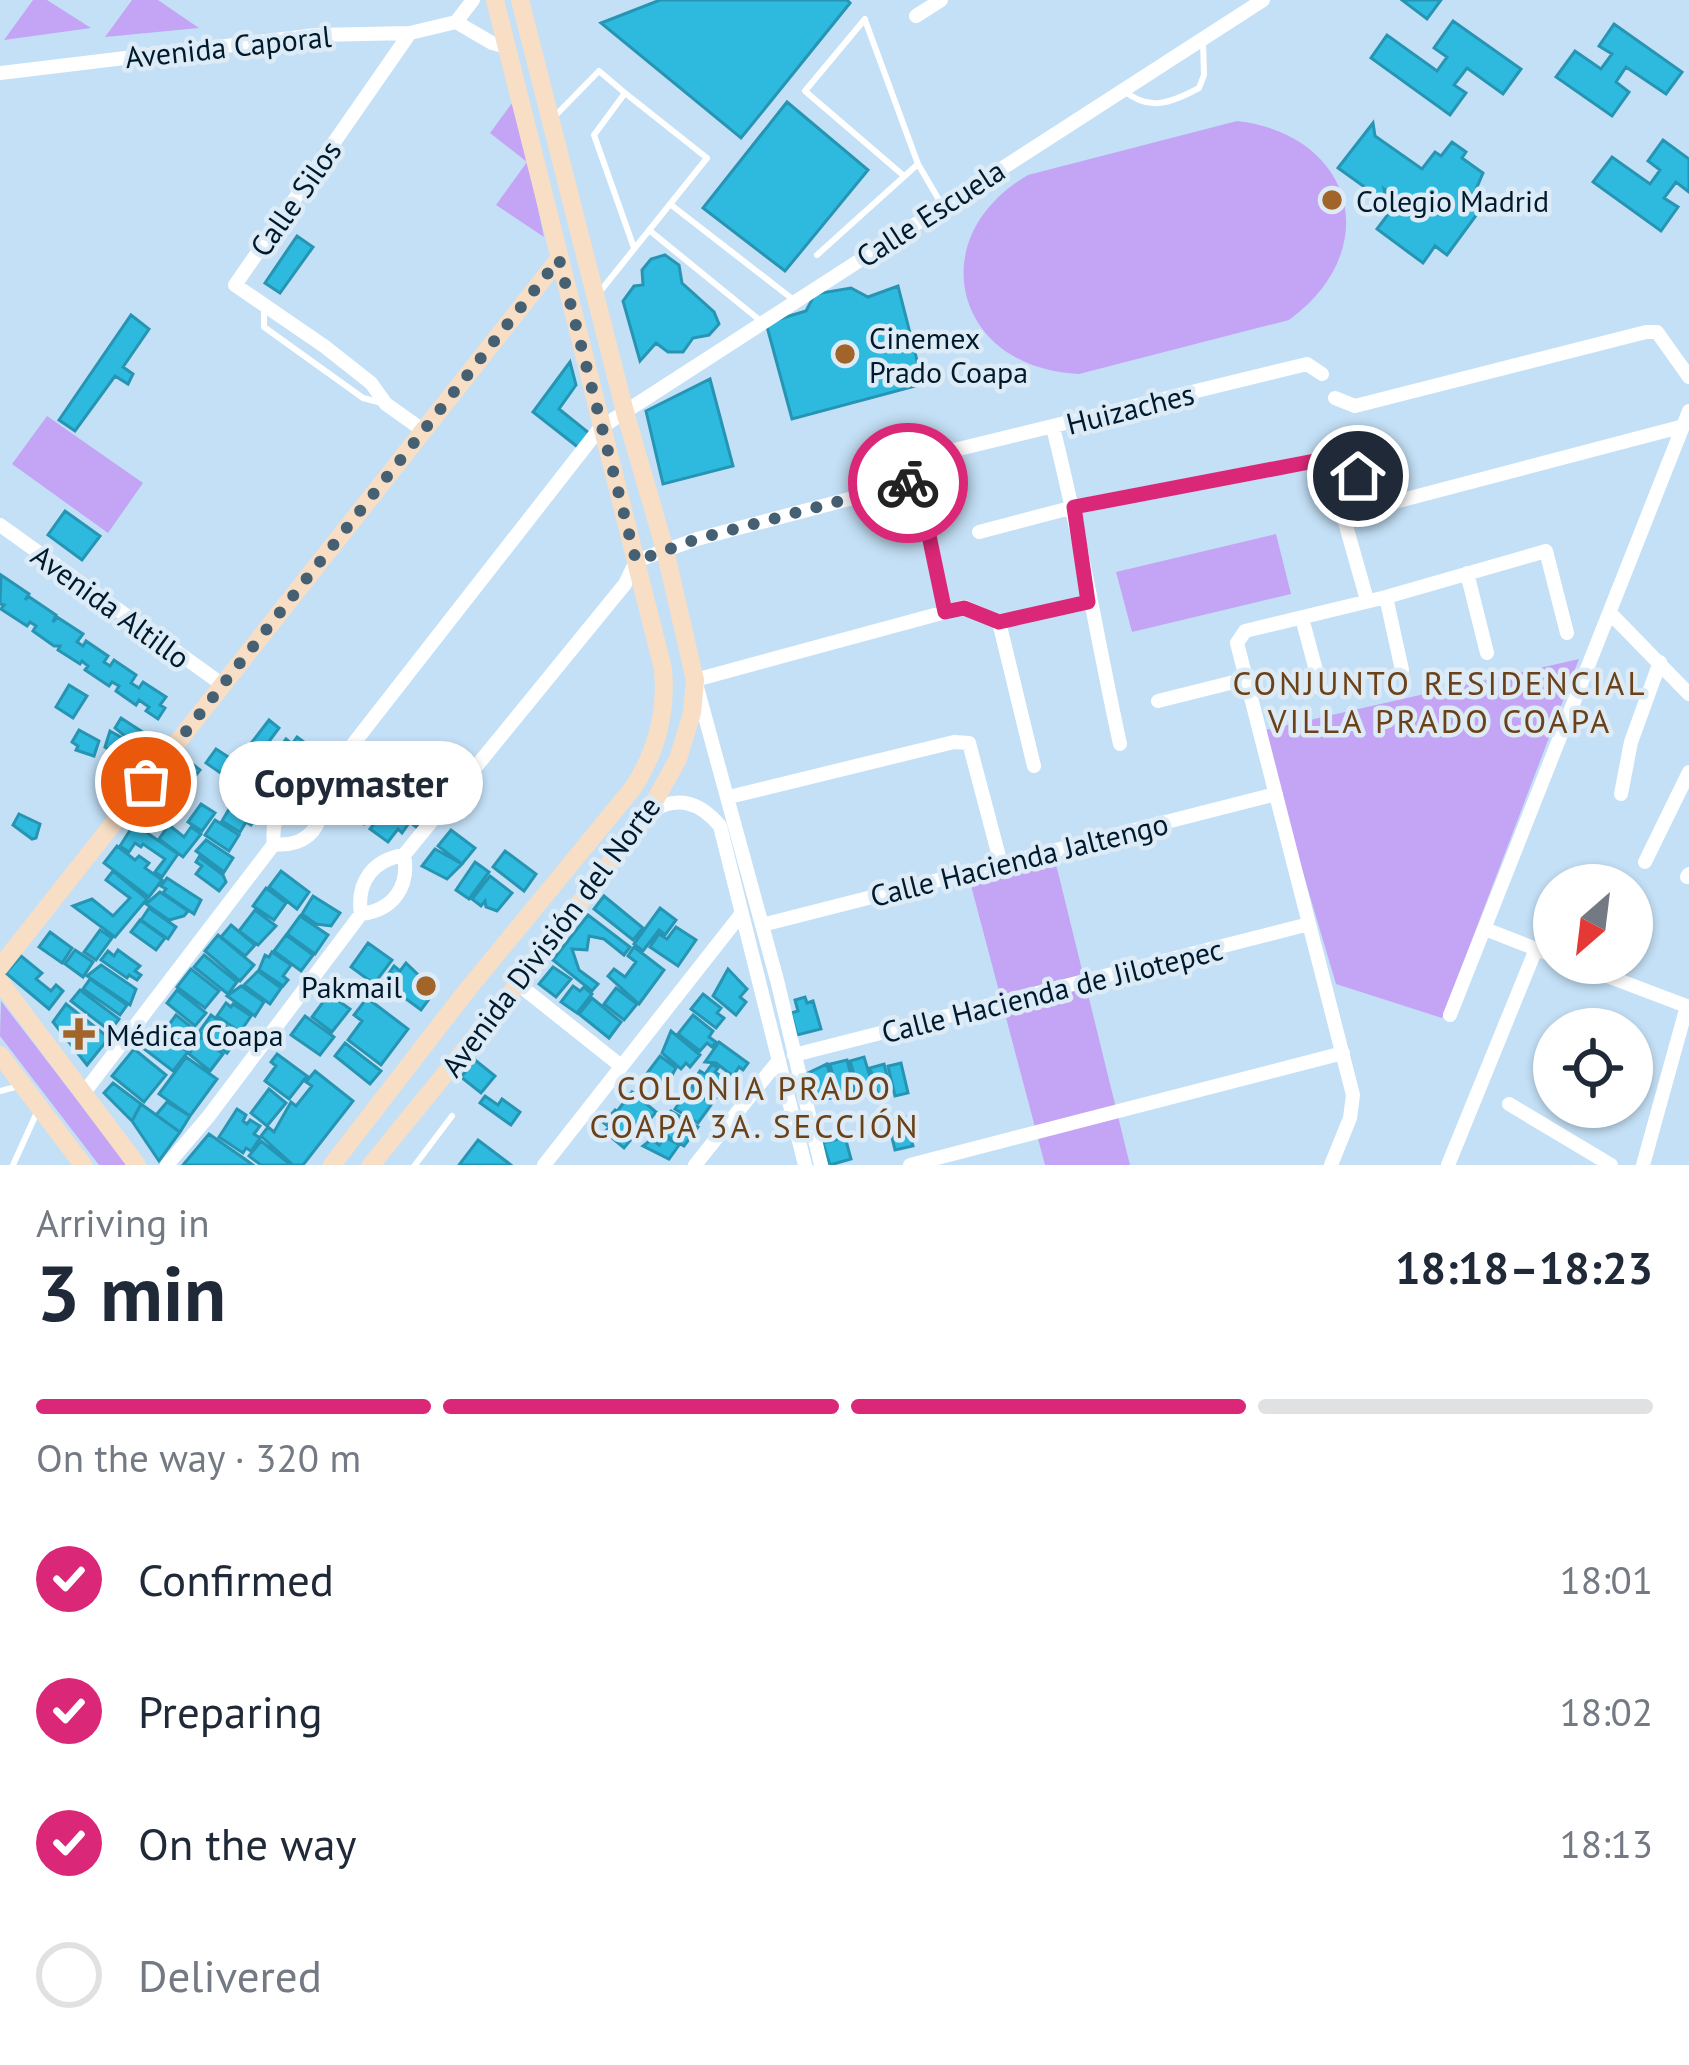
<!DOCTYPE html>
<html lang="en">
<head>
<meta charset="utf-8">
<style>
  :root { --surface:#fff; --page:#f6f6f7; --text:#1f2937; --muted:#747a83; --line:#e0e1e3; --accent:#db2777 }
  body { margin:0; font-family:"PT Sans",sans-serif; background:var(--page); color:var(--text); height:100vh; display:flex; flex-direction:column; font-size:45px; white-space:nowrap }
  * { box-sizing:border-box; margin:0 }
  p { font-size:39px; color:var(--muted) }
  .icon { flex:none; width:66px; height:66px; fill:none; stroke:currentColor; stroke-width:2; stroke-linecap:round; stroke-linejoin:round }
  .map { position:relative; height:1165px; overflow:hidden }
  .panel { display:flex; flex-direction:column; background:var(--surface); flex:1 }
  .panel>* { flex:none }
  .needle { width:78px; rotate:208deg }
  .controls { position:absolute; left:1533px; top:864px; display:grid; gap:24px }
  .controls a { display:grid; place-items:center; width:120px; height:120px; border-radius:50%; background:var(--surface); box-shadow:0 3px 9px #0004; font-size:60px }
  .pin { position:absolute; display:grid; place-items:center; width:102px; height:102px; color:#fff; margin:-51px; border:6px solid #fff; border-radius:50%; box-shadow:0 3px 12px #0007 }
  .courier { position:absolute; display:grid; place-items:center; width:120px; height:120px; margin:-60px; border:9px solid #db2777; border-radius:50%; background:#fff; color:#222; box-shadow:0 3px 15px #0007 }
  .bubble { position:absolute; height:84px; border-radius:42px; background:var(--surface); box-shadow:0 3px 9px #0004; font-size:39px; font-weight:800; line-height:84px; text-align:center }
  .head em { font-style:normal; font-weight:800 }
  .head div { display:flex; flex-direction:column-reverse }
  .head { display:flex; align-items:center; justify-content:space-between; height:204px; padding:0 36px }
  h1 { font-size:78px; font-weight:800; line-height:90px }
  .bar { display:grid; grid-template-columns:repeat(4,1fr); gap:18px 12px; align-content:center; height:144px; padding:0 36px }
  .bar i { height:15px; border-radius:9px; background:var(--line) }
  .bar .active { background:var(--accent) }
  .bar p { grid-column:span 4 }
  ol { padding:0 36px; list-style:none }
  li { display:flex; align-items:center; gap:36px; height:132px }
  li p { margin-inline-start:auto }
  li .icon { padding:12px; border-radius:50%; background:var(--accent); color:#fff; stroke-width:4 }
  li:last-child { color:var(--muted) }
  li i { width:66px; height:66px; border:6px solid var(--line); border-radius:50% }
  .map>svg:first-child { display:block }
  .green { fill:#c4a5f5 }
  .building { fill:#2eb9df; stroke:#2695b4; stroke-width:3 }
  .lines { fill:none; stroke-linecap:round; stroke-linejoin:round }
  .lane { stroke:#fff; stroke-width:6 }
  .street { stroke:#fff; stroke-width:14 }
  .secondary { stroke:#f8dec5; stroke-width:18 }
  .done { stroke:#455f73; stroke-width:12; stroke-dasharray:0 21.6 }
  .route { stroke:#db2777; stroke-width:15 }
  .poi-dot { fill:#a26529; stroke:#ddebf6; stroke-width:4.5 }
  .labels { text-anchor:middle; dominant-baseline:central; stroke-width:9; stroke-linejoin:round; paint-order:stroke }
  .street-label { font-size:30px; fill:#001a2d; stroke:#ddebf6 }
  .poi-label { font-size:30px; fill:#001a2d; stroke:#ddebf6; text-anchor:start }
  .neighbourhood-label { font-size:33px; letter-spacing:3px; fill:#6b4118; stroke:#ddebf6 }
</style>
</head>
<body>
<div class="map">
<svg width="1689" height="1165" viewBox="0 0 1689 1165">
  <rect width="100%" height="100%" fill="#c4e0f6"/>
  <path class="green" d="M33,0H47L91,28L4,40Z
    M132,0H158L199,28L105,37Z
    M515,99L544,237L496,205L527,162L490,133Z
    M1237,121C1355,135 1385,250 1289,320L1079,374C955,369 920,238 1028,175Z
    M47,416L143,483L108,533L12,464Z
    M1276,534L1291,594L1132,632L1116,572Z
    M1579,659L1442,1018L1336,984L1261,731Z
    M1054,856L1130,1165H1045L969,878Z
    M1,1001L127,1165H99L0,1036Z"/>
  <path class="building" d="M660,0H847L850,3L741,138L601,23Z
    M1402,0H1441L1427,19Z
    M1453,21L1521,69L1503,94L1467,68L1454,85L1466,93L1450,115L1371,58L1387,35L1437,71L1447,57L1434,48Z
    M1614,24L1682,72L1666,94L1626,67L1616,82L1629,92L1612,116L1556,77L1575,51L1601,69L1612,54L1599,46Z
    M787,102L868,170L785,271L703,208Z
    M1373,123L1375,136L1422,169L1435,152L1441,156L1452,142L1466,152L1462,158L1483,173L1474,194L1486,202L1447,255L1435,246L1423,263L1377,229L1399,200L1384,189L1387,203L1338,168Z
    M1663,140L1689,159V192L1676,182L1664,198L1678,207L1661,231L1593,182L1612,157L1650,184L1660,170L1648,161Z
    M297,236L313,247L280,293L265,283Z
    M665,255L679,265L682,283L714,312L719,324L709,335L693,338L683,352H668L656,343L640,361L623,301L634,286L643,285L642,270L651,259Z
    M898,286L923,384L792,419L766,323L806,311L815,294L851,288L868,297Z
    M131,315L149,329L123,367L133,374L128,384L115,376L75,431L59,420Z
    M570,362L576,385L559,409L589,433L579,448L533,412Z
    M710,379L733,466L663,484L646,411Z
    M65,511L100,536L82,560L48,535Z
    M1,575L29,594L25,600L28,596L56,615L53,622L57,617L83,634L77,642L83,646L86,641L108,656L104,662L110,666L114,660L136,675L131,683L139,688L143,682L166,697L160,705L165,708L158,719L146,711L149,707L139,700L136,705L116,691L119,686L112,682L109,686L85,670L88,666L82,661L80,664L58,650L60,646H54L33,631L36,626L30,622L27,626L1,609L4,605L0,604Z
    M69,685L87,696L73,718L56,707Z
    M121,718L144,733L136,745L115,728Z
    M269,720L279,728L253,763L242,755Z
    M79,730L99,741L94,756L76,750L78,746L72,742Z
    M110,731L135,745L129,754L121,749L118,755L105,747Z
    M297,737L319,753L307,769L279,749L286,739L292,744Z
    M216,749L236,762L240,756L253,765L238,785L206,763Z
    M286,757L304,771L294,785L275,771Z
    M186,759L200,770L184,790L170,779Z
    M255,767L266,775L247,802L236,794Z
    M345,780L378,807L364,824L331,798Z
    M395,782L431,808L416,827L381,800Z
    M201,804L215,813L202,831L188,822Z
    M232,804L255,818L251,825L246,822L240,832L222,821Z
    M387,807L409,823L402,833L398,829L388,842L370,829Z
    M19,814L40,824L36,838L32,839L13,825Z
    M215,820L239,835L229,851L205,835Z
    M134,824L178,854L162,877L155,872L165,859L143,844L141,847L135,843L129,852L120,846Z
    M169,825L184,837L191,827L201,834L183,857L159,839Z
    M451,830L475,848L462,864L438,846Z
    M206,840L233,858L224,872L196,851Z
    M117,846L135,860L139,856L149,863L145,868L162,880L149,897L104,863Z
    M435,849L462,864L447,879L422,866Z
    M505,851L536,874L524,891L493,867Z
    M199,857L223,875L226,882L219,891L196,874L202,866L196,862Z
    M475,862L489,872L469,899L456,890Z
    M113,871L147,899L115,937L73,906L92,899L113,916L130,898L106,880Z
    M281,871L309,892L297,909L269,887Z
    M490,876L512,893L497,911L486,907L485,901L481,906L472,899Z
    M167,878L201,900L194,914L163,893L166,889L161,886Z
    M266,888L286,903L274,920L253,906Z
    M160,892L188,911L184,916L169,920L146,904Z
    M313,896L340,913L331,926L316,924L302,914Z
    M604,896L643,928L633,940L594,909Z
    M149,908L176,927L168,939L141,920Z
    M660,908L676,920L665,935L659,930L643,951L634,944Z
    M255,910L276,926L258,945L239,931Z
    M588,915L630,947L624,955L604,939L589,936L587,950L572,949L579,970L598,984L592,991L553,960Z
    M300,916L328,935L315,954L287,934Z
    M140,920L165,938L156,950L131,932Z
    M231,925L255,945L245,956L221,937Z
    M676,927L696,940L678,966L650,947L659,934L667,939Z
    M100,930L112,938L96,960L84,952Z
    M50,932L72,948L62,963L39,947Z
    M218,935L254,965L240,981L205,951Z
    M286,935L313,955L301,971L274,951Z
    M368,943L392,960L374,984L351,967Z
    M634,947L664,970L639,1004L608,976L614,969L625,977L636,962L628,956Z
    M75,950L93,962L83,977L65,964Z
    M118,950L140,966L135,971L141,975L137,980L129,975L127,978L101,960L108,951L114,956Z
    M272,952L291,965L283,976L288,980L283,986L259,970L265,955L269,957Z
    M204,955L237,982L228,994L194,967Z
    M21,956L42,973L36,979L51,991L56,985L63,991L49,1009L6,973Z
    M406,963L435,991L421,1010L383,982L394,966L400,971Z
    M101,965L136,989L130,1005L87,976Z
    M553,967L571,979L556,997L539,984Z
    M191,969L219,991L205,1008L177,987Z
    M728,969L747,989L740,997L746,1002L736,1015L713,996Z
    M258,971L281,988L270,1004L244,985Z
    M90,979L127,1005L120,1015L83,989Z
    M241,986L264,1002L255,1016L227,996Z
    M573,986L580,991L584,987L592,994L577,1013L561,1002Z
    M616,988L637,1004L624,1020L604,1004Z
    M80,990L119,1019L110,1031L71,1001Z
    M177,990L206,1013L195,1026L167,1003Z
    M329,994L350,1009L332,1032L312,1017Z
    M703,994L721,1008L717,1013L724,1018L716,1028L691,1009Z
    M805,997L807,1003L813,1001L821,1029L797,1035L791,1013L798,1011L795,1000Z
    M367,998L408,1029L381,1065L348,1040L362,1021L354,1015Z
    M592,998L621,1022L609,1038L579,1014Z
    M226,1003L231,1007L233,1004L251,1016L240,1032L217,1016Z
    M66,1004L109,1038L87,1065L53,1022Z
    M176,1015L195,1030L184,1044L165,1030Z
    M211,1015L239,1036L227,1053L199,1032Z
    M693,1015L713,1031L709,1037L716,1042L712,1047L707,1043L700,1051L678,1034Z
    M305,1016L334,1037L320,1055L291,1035Z
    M159,1029L188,1052L173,1071L143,1048Z
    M671,1031L700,1055L690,1067L686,1063L681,1069L662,1053Z
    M201,1037L223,1054L210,1071L189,1054Z
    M719,1042L748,1063L743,1070L739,1067L733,1076L716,1063L705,1062Z
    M345,1043L381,1071L370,1084L335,1056Z
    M134,1049L166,1075L144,1102L112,1076Z
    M277,1054L307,1076L289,1099L265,1081L276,1066L271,1062Z
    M660,1056L676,1068L664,1090L645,1076Z
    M186,1057L217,1079L190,1116L159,1094Z
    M864,1057L873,1086L865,1089L864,1083L857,1085L850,1061Z
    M475,1060L495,1076L481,1093L461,1077Z
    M847,1060L855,1091L838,1096L830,1064Z
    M901,1063L908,1093L895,1096L888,1066Z
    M712,1064L718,1068L715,1072L728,1081L713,1102L692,1083L700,1071L705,1074Z
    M827,1064L835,1097L815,1102L808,1073Z
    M884,1064L891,1091L878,1095L870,1068Z
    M315,1071L353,1101L303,1165H293L261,1136L268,1127L274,1132L291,1102L296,1106L312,1086L306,1082Z
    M113,1083L141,1104L132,1121L104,1093Z
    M691,1086L711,1105L698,1123L675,1109Z
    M269,1089L286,1103L267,1126L251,1113Z
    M632,1092L656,1112L642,1129L618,1110Z
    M485,1096L498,1105L502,1099L520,1112L511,1125L480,1103Z
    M167,1102L190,1116L180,1132L156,1115Z
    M141,1104L180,1132L159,1161L132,1121Z
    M237,1109L246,1115L243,1121L247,1124L250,1120L260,1126L254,1134L260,1138L251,1151L246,1148L243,1153L219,1137Z
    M615,1110L639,1130L624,1148L605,1132L609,1127L604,1123Z
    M671,1111L698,1127L684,1146L657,1130Z
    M905,1117L913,1146L895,1150L888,1121Z
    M209,1134L242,1157L253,1165H183Z
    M665,1137L679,1145L669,1159L643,1146L652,1139L659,1145Z
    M845,1137L851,1159L830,1165L823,1143Z
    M478,1140L511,1165H459Z
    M261,1141L291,1165H261L249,1156Z"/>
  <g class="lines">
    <path class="lane" d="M865,19L805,91L904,176
      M865,20L918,164L942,205
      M1123,90C1149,112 1171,103 1199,88L1204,75L1203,42
      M554,117L599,71L625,93
      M670,204L795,301
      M649,230L762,322
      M817,255L918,164
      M598,294L707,158L625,93L594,135L634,248
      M264,308V327L363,398L382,403
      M0,1091L19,1086
      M13,1165L38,1110
      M415,1165L452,1116"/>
    <path class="street" d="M916,16L941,0
      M456,22L492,43L507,47
      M410,33L235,285L324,346L371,383L386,404L424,431
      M0,73L316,35L410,33L456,22L473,0
      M1335,398L1355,406L1646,332H1657L1689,377
      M1053,428C1080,532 1097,639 1120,744
      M934,455L1307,364L1322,374
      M1375,503H1391L1680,427
      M1345,522L1367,600
      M0,525L223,685
      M979,532L1074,507L1325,459L1340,461L1358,476
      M1467,573L1487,653
      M1386,597L1402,670
      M1611,614L1689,694
      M1302,618L1321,689
      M999,622L1034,766
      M1158,701L1246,679
      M1621,794L1631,742L1660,662
      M729,797L954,742L969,743L1001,864
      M648,813C677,795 699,801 720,826L805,1165
      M274,844C308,848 329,823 318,789
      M1645,862L1689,772
      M1687,877L1689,874
      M361,914C393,910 410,887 404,855
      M762,925L1276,794
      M1485,929L1554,956
      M1573,963L1689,1007
      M518,984L621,1066
      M1450,1015L1689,411
      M794,1055L1309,924
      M83,1094L274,844C270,814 287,792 318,789L600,428L1263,0
      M1509,1104L1611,1165
      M167,1165L208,1117L361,914C356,882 373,860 404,855L625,584L636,561L697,539L910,483L919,488L945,612
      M544,1165L742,913
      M695,1165L779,1060
      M821,1165L777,980L695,680L964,607L999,622L1088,602
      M910,1165L1343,1053
      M1331,1165L1350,1118L1353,1095L1237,643L1245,631L1386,597L1546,551L1567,633
      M1448,1165L1536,949
      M1643,1165L1687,1006"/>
    <path class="secondary" d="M0,967L559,259
      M0,982L137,1165
      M0,1055L83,1165
      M332,1165L464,994L633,788C657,751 667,713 663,669L495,0
      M371,1165L518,984L648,813L678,759L692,713L695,680L665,550L625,412L520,0"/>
  </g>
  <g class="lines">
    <path class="done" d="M146,782L559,259L636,561L697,539L908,483"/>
    <path class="route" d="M908,483L919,488L945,612L964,608L999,622L1088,602L1074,507L1325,459L1340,461L1358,476"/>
  </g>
  <g class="poi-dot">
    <circle cx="1332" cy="200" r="12"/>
    <circle cx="845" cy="354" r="12"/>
    <circle cx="426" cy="986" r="12"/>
    <path d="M73 1016h12v12h12v12h-12v12h-12v-12h-12v-12h12z"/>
  </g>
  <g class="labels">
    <g class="street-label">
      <text transform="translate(228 46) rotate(-6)">Avenida Caporal</text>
      <text transform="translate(295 198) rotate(-55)">Calle Silos</text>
      <text transform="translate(930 213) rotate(-33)">Calle Escuela</text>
      <text transform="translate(1130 408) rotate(-14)">Huizaches</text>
      <text transform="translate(111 606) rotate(36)">Avenida Altillo</text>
      <text transform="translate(1019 859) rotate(-14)">Calle Hacienda Jaltengo</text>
      <text transform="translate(550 936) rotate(-53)">Avenida División del Norte</text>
      <text transform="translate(1052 990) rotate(-14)">Calle Hacienda de Jilotepec</text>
    </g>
    <g class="poi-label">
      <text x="1356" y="200">Colegio Madrid</text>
      <text x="869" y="337">Cinemex<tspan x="869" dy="34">Prado Coapa</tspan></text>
      <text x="402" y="986" text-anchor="end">Pakmail</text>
      <text x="106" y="1034">Médica Coapa</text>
    </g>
    <g class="neighbourhood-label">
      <text x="1440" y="682">CONJUNTO RESIDENCIAL<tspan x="1440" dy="38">VILLA PRADO COAPA</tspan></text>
      <text x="755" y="1087">COLONIA PRADO<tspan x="755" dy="38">COAPA 3A. SECCIÓN</tspan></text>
    </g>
  </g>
</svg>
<div class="controls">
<a><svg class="needle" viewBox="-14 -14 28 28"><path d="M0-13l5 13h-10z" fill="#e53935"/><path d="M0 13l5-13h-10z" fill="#747a83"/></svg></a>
<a><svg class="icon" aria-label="locate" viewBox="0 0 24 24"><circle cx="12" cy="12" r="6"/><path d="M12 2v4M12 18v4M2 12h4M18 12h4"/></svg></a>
</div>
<div class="pin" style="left:146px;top:782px;background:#ea580c"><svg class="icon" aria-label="bag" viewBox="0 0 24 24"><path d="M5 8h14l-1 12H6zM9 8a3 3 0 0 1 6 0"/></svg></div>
<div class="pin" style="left:1358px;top:476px;background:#1f2937"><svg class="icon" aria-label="home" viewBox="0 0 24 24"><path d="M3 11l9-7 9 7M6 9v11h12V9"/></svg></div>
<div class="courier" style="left:908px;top:483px"><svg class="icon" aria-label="bike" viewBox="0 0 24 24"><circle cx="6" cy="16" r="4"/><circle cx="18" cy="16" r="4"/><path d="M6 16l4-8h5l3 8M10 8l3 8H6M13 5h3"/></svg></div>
<div class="bubble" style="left:219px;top:741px;width:264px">Copymaster</div>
</div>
<section class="panel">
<div class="head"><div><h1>3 min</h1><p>Arriving in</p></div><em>18:18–18:23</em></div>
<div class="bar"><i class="active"></i><i class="active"></i><i class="active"></i><i></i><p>On the way · 320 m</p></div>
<ol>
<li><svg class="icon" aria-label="check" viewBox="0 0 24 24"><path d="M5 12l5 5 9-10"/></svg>Confirmed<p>18:01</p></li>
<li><svg class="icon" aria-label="check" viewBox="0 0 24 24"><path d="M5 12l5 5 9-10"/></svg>Preparing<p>18:02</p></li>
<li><svg class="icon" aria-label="check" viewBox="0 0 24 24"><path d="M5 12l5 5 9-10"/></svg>On the way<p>18:13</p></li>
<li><i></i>Delivered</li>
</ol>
</section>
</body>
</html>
